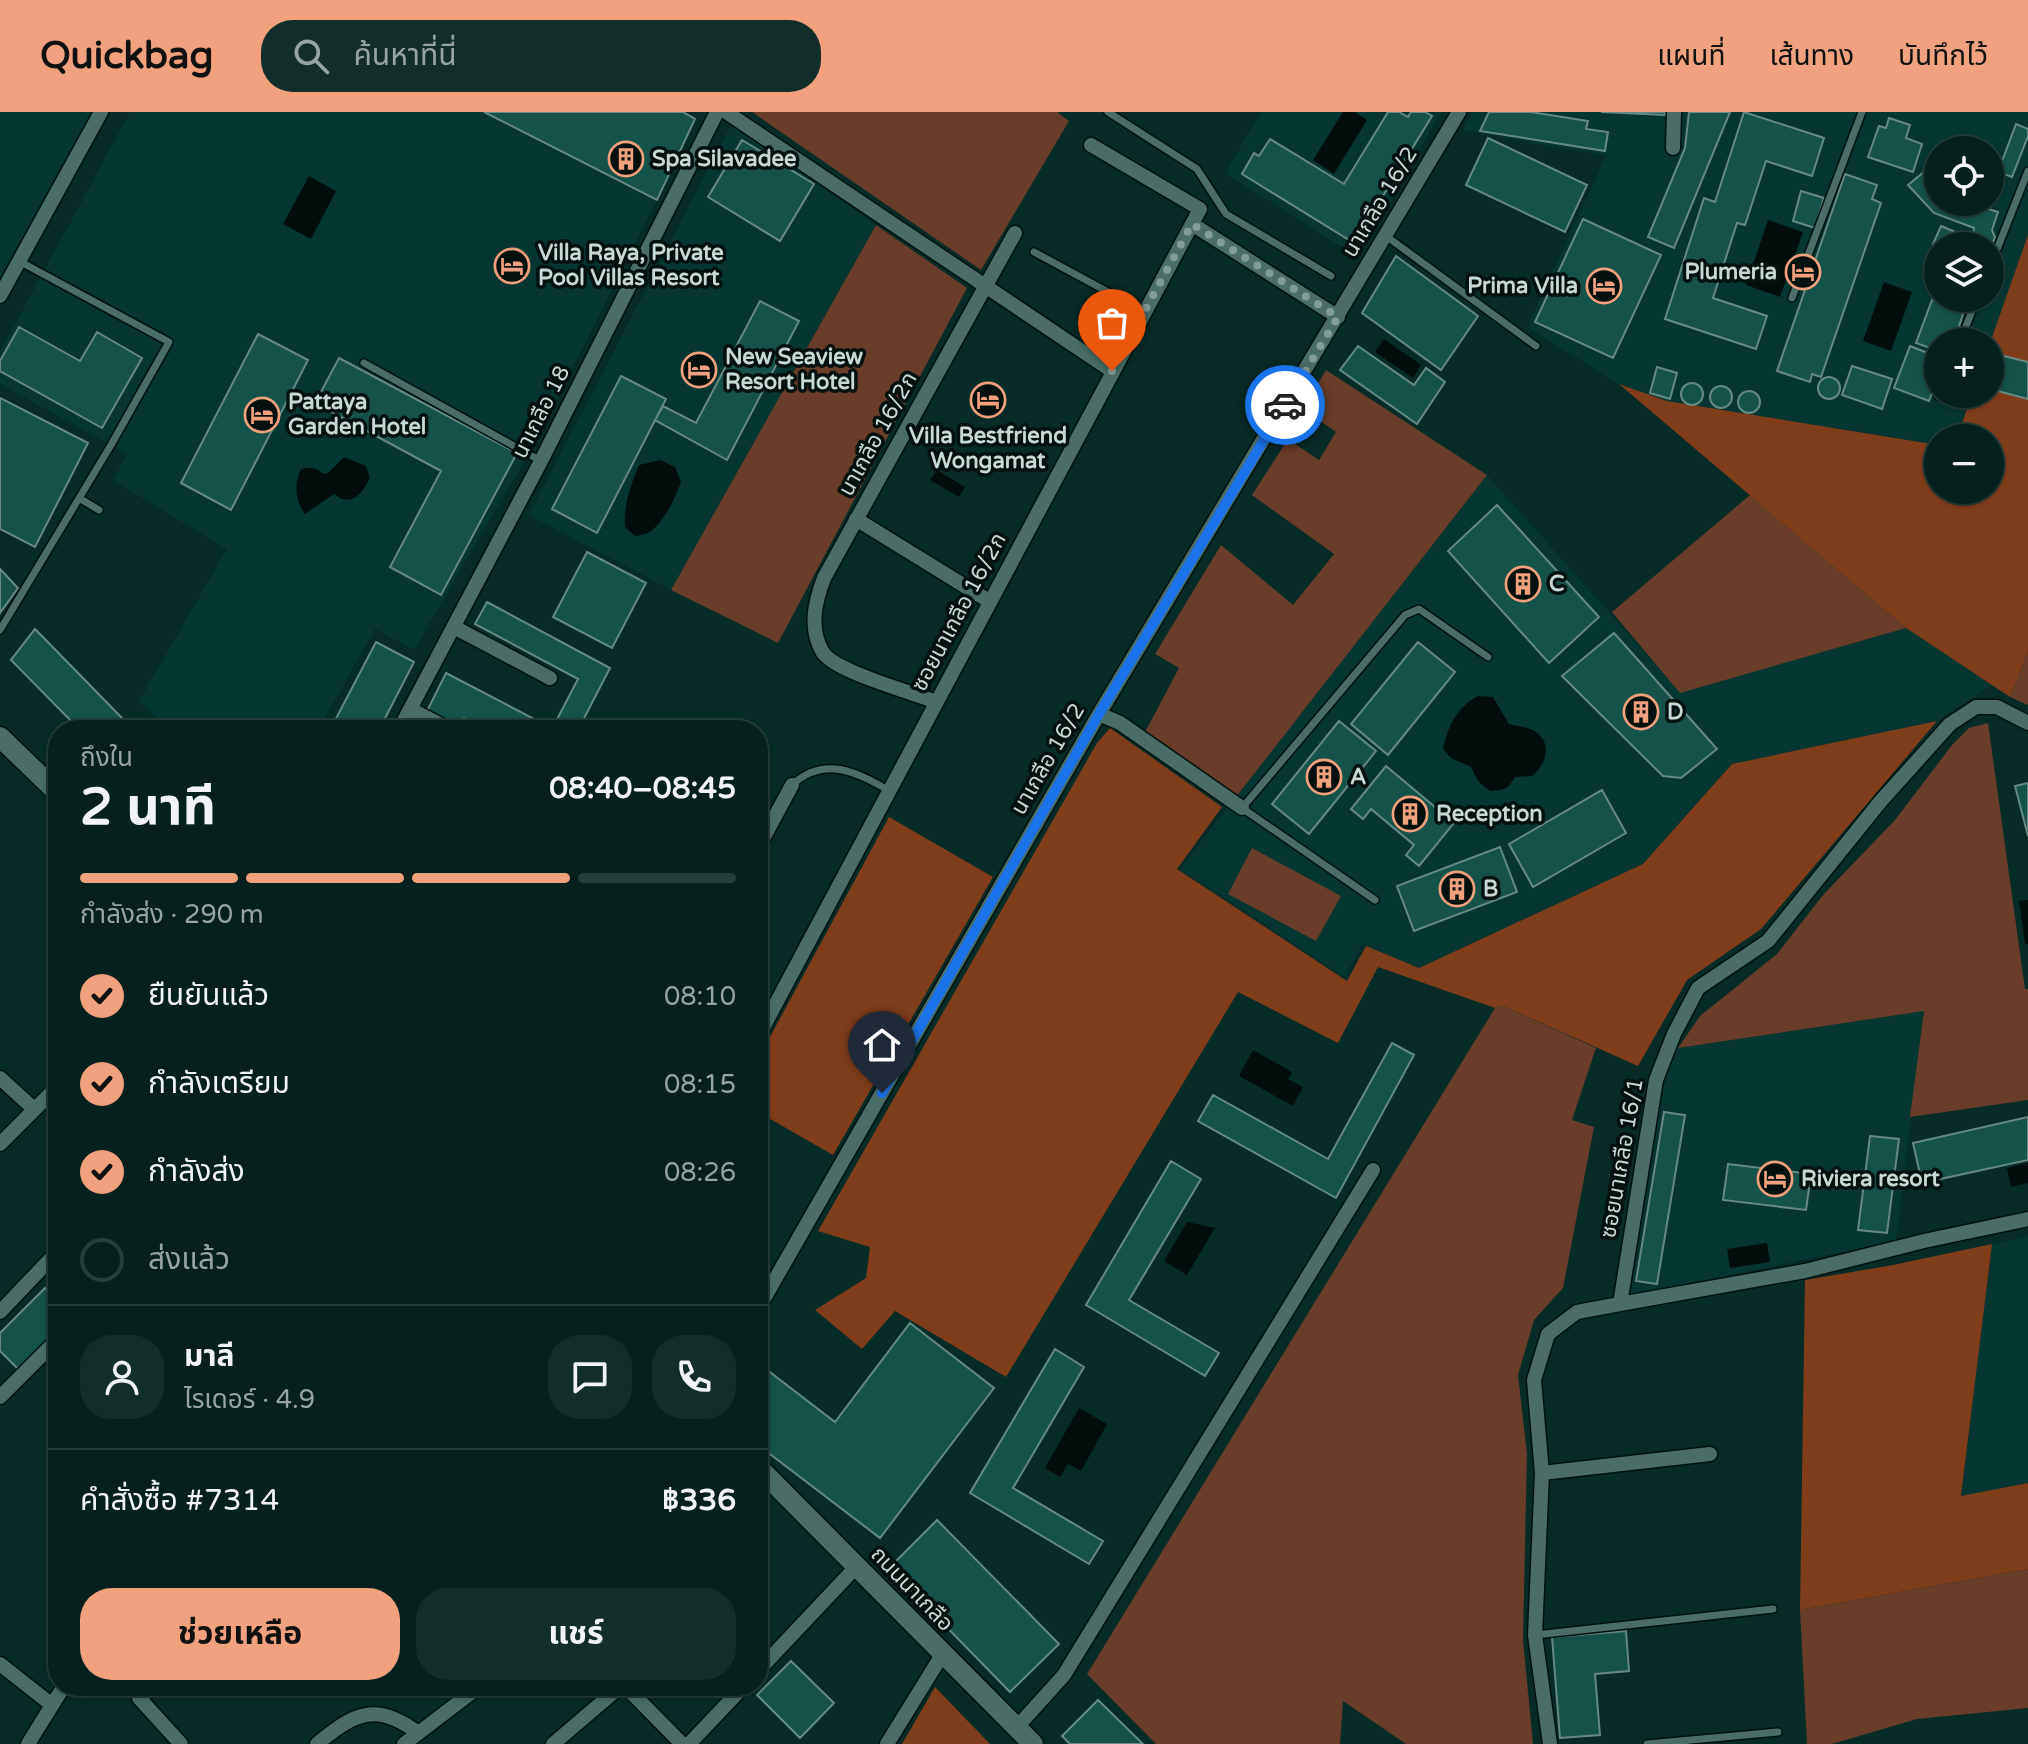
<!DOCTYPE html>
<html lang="th">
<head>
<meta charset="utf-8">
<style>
  :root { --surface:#05201d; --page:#132d2a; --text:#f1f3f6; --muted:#97a3a4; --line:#263e3b; --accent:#f1a17d }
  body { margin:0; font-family:"Varela Round","Noto Sans Thai",sans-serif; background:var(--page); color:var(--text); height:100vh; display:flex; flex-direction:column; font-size:30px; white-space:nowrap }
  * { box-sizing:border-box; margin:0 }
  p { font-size:26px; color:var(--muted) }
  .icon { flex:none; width:44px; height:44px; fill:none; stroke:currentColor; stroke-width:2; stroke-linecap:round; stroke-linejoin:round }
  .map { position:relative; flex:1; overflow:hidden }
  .panel { position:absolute; left:48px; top:608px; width:720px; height:976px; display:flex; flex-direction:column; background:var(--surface); border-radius:32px; box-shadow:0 2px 6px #0004,0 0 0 2px var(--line) }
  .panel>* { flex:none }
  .buttons { position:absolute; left:1924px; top:24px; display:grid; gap:16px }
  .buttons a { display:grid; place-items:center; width:80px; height:80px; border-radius:50%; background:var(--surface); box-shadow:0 2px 6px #0004,0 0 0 2px var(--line); font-size:40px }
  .pin { position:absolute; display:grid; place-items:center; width:68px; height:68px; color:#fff; margin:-82px -34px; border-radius:50% 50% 50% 0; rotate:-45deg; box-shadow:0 0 8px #0007 }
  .pin .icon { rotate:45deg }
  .courier { position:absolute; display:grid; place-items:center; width:80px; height:80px; margin:-40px; border:6px solid #1a73e8; border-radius:50%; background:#fff; color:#222; box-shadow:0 2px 10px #0007 }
  .head em { font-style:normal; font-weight:700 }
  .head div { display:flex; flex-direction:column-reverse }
  .head { display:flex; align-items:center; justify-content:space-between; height:136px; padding:0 32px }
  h1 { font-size:52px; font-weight:700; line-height:60px }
  .bar { display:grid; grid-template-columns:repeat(4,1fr); gap:12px 8px; align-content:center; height:96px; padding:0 32px }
  .bar i { height:10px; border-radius:6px; background:var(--line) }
  .bar .current { background:var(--accent) }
  .bar p { grid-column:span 4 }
  .line { display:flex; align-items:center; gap:20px; padding:0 32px; border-top:2px solid var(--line) }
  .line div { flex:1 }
  .round { display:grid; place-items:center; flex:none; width:84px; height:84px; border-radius:32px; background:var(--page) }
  ol { padding:0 32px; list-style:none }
  li { display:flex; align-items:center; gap:24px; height:88px }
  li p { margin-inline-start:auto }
  li .icon { padding:8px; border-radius:50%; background:var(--accent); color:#111; stroke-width:4 }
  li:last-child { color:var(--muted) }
  li i { width:44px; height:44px; border:4px solid var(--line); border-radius:50% }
  .action { display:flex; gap:16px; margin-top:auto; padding:16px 32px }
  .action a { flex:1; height:92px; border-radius:32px; background:var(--accent); color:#111; font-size:32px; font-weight:700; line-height:92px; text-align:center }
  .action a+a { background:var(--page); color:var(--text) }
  header { display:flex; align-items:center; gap:48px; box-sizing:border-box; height:112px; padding:0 40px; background:var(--accent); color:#111 }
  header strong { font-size:38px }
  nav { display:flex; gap:44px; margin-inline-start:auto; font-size:28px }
  .search { width:560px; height:72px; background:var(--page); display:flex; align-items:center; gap:20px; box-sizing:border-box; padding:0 28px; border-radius:32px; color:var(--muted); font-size:30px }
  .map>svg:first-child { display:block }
  .built { fill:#053631; fill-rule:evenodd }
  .green { fill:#683d29 }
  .forest { fill:#803d1c }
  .water { fill:#030e0c }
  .building { fill:#14524a; stroke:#668983; stroke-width:2 }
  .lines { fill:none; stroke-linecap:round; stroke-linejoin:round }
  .lane-casing { stroke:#00120f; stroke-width:10 }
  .street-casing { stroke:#00120f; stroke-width:17 }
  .secondary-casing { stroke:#00120f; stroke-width:23 }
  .lane { stroke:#4a6d67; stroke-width:7 }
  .street { stroke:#4a6d67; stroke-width:14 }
  .secondary { stroke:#4a6d67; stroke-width:20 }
  .done { stroke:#839c98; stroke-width:8; stroke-dasharray:0 14.4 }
  .route { stroke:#1a73e8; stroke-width:10 }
  .labels { text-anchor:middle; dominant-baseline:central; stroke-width:7; stroke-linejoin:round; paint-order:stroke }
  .poi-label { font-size:22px; font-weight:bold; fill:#c6d9d5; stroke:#04110f; text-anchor:start }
  .street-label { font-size:22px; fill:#c6d9d5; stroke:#04110f }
</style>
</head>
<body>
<header>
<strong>Quickbag</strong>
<div class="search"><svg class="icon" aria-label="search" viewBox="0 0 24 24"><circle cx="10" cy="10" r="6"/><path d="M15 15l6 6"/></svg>ค้นหาที่นี่</div>
<nav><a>แผนที่</a><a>เส้นทาง</a><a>บันทึกไว้</a></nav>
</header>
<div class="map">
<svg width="2028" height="1632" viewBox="0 0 2028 1632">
  <rect width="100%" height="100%" fill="#072b27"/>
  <path class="built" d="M0,0H92L0,167Z
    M130,0H484L657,88L532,336L414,538L375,517L318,618H170L139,589L227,437L113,368L127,342L0,272V240Z
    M1261,0H1441L1359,146L1225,61Z
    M1473,0H2028V124L1990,232V230H1938V282H1972L1957,326H1938V333L1667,289L1619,272L1527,215L1606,44L1463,18ZM1938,38H1990V90H1938ZM1938,134H1990V186H1938Z
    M732,11L876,113L671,478L529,403Z
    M1487,363L1680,580L1906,516L1992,573L1937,609L1732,652L1643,752L1419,856L1362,832L1345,865L1180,757Z
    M1924,899L1896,1129L1628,1184L1662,969L1678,936Z
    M2028,1124V1371L1961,1385L1992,1132Z"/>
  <path class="green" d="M752,0H1057L1069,9L981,158Z
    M876,113L967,176L778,531L671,478Z
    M1326,258L1487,363L1236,685L1144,622L1179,556L1155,542L1221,433L1293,493L1334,442L1252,383L1288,327L1319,348L1336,320L1303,297Z
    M1750,383L1906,516L1680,581L1612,500Z
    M2028,540V593L2010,585Z
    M1988,611L2025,877H2028V988L1910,1005L1924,899L1678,936L1700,904L1777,842L1823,783L1895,708L1952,633L1969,616Z
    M1252,736L1341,784L1316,829L1228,782Z
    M1501,893L1596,936L1572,1008L1594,1015L1563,1176L1534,1208L1518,1263L1527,1342L1523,1528L1533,1632H1406L1343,1589L1340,1632H1156L1087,1562L1495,896Z
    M2028,1457V1596L1917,1607L1832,1632H1807L1800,1498Z"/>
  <path class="forest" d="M2028,123V540L2010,585L1906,516L1619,272L1667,289L1938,333V378H1990V326H1957L1972,282H1990V231Z
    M1937,609L1761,817L1687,868L1638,954L1501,893L1495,896L1378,855L1338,931L1238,880L1006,1265L895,1199L862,1237L815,1198L866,1166L870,1135L818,1119L1097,631L1110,616L1222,695L1177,757L1347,869L1366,834L1419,856L1643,752L1732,652Z
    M889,705L993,765L833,1043L758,1000V947Z
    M1992,1132L1961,1384L2028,1371V1457L1800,1498L1805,1168L1893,1153Z
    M935,1575L990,1632H902Z"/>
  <path class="water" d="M1343,0H1355L1367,8L1334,62L1313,48Z
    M309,64L336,79L311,127L283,112Z
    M1768,108L1803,120L1780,185L1746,173Z
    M1884,170L1912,180L1891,239L1863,229Z
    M1384,227L1421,253L1413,266L1375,240Z
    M344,345L366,354L370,366C362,382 351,396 334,382L305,402C295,389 294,371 301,357C310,355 316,355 323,362L328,361Z
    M660,348L675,355L681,370C675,386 664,411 648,421C644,423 639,423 635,424L625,415C623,394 631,372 639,353Z
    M937,358L965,375L959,385L930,368Z
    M1478,584L1493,585L1509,612C1516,614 1528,615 1535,619C1553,632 1546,651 1533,664L1515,665C1509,676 1504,679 1490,679L1478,669L1471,655L1451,646L1443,637C1448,614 1457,595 1478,584Z
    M2028,788V832H2025L2019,789Z
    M1253,938L1292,960L1288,967L1303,975L1293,994L1239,964Z
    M2028,1051V1071L2011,1075L2007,1056Z
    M1187,1110L1215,1116L1187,1163L1164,1149Z
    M1767,1131L1770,1150L1730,1156L1727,1137Z
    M1079,1296L1107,1312L1081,1359L1068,1352L1060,1365L1045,1356Z"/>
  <path class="building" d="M484,0H683L695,7L657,88Z
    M1388,0H1399L1408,5L1411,0H1425L1432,4L1354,131L1242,62L1254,41L1259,44L1270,27L1344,72Z
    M1489,0H1531L1588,9L1586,17L1608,20L1605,39L1480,19Z
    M1601,0H1665V3Z
    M1689,0H1730L1674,136L1648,125L1685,36Z
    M1744,0L1824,26L1812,64L1766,49L1745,113L1737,111L1713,186L1767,204L1756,237L1665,207L1704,86L1715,90Z
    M1889,6L1910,13L1906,26L1922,32L1913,60L1868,45L1879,14L1886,16Z
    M2016,12L2028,17V24L2012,65L1998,60Z
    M1488,26L1587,73L1565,120L1466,73Z
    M742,28L814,72L780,129L708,85Z
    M1931,54L1938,73V90H1966L1998,100L1992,118L1995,125L1990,138V134L1966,133L1973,124L1974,116L1934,101L1908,73Z
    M1845,62L1877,73L1872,87L1881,91L1821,265L1812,262L1810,270L1777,259Z
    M1801,79L1824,86L1815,116L1793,109Z
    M1583,107L1661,143L1613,246L1535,210Z
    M1941,114L1965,124L1961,134L1933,132Z
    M1396,144L1478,204L1441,258L1362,201Z
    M1932,147H1938V170L1928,168L1925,163L1927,151Z
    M1954,186H1973L1968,191L1962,192Z
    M1932,188L1964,199L1954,230H1938V239L1916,231Z
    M760,189L799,209L727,348L655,308L663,294L696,311Z
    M19,215L80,249L97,220L142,246L102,316L0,259V249Z
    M258,222L308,248L231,398L181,371Z
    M1358,234L1414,273L1426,256L1445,270L1417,312L1340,258Z
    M1910,234L1938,245V265L1929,289L1894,276Z
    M2004,244L2028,250V287L1994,278Z
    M339,246L517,341L441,483L390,455L441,359L315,291Z
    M1852,254L1892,267L1882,297L1842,283Z
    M1657,255L1677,261L1670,287L1650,281Z
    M621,264L666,287L597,421L552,397Z
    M1818 276a11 11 0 1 1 22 0a11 11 0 1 1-22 0Z
    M1681 282a11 11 0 1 1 22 0a11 11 0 1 1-22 0Z
    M1710 285a11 11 0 1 1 22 0a11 11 0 1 1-22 0Z
    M1738 290a11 11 0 1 1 22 0a11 11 0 1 1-22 0Z
    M0,286L88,331L35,435L0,417Z
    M1497,393L1599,505L1549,551L1448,439Z
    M587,440L646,471L612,536L553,505Z
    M0,457L18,476L0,501Z
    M487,490L610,556L578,618H559L553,615L578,567L475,512Z
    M35,517L122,606L116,618H80L11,548Z
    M1614,521L1717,637L1681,666L1663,664L1562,564Z
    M376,530L414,550L379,618H330Z
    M1418,530L1455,560L1388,643L1351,612Z
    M446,561L555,618H487L464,606L458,616L427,599Z
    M1339,609L1376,639L1309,722L1272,692Z
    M1386,654L1454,711L1419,754L1406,743L1414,733L1371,697L1363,707L1351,697Z
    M2028,671V724L2015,674Z
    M1602,678L1626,721L1533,775L1509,732Z
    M1500,735L1517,780L1414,819L1397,774Z
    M1392,931L1414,943L1336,1086L1198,1009L1213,983L1328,1047Z
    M1664,1000L1685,1003L1657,1172L1636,1169Z
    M2028,1005V1048L1922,1071L1913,1031Z
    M1870,1024L1899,1027L1887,1121L1858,1118Z
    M1171,1049L1201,1067L1129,1188L1219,1241L1205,1264L1086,1193Z
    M1728,1052L1811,1062L1806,1098L1723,1088Z
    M45,1176L58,1189V1217L18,1257L0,1239V1221Z
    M910,1211L994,1276L880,1426L758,1333V1251L835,1310Z
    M1055,1237L1084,1255L1013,1376L1103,1429L1089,1452L970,1381Z
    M937,1408L1059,1532L1010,1580L889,1456Z
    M1626,1519L1629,1559L1595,1562L1600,1623L1560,1626L1552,1525Z
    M791,1549L834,1591L800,1626L757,1583Z
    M1098,1588L1143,1632H1070L1062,1624Z"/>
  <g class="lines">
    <g class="lane-casing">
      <path id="lane" d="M1108,0L1197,57L1226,102L1331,164
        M1386,124L1536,234
        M1034,140L1145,200
        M1990,155L2028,59
        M1792,186L1862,0
        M1960,230L1977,186
        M364,251L541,349
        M1938,284L1939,282
        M79,386L99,398
        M0,518L111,333L169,230L19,149
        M792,673C824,643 856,660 888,678
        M1375,788L1242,696L1405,503L1419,497L1488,545
        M1535,1523L1773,1497
        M1647,1632L1778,1620"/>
    </g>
    <g class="street-casing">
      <path id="street" d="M726,0L1112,259
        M1673,36L1674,0
        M1192,112L1338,205
        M0,184L101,0
        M856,407L989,489
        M454,515L550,566
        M936,590C912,580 832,559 822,539C809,515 815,490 824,466L1015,121
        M410,597L451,618
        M1099,602L1120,611L1242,696
        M399,618L541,349L717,0
        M758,736L792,673
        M758,925L1200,97L1091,33
        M0,966L34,997
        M0,1032L58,974
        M1620,1192L1805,1159L1924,1129L2028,1107
        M758,1197L1099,602L1459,0
        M0,1200L58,1139
        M0,1285L58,1227
        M1542,1361L1710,1342
        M0,1552L52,1593
        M758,1559L857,1454
        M155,1574L139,1586L181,1632
        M625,1574L682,1632
        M1017,1615L1064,1563L1373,1058
        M28,1632L64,1574
        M317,1632C355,1600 377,1590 418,1621
        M404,1632L480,1574
        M553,1632L621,1574
        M689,1632L744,1574
        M887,1632L942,1543
        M1550,1632L1535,1523L1542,1361L1534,1268L1548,1222L1577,1200L1620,1192L1656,968L1674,922L1698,876L1768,829L1880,690L1950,612L1976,595H1997L2028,611"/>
    </g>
    <g class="secondary-casing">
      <path id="secondary" d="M0,625L58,681
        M758,1355L1033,1632"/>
    </g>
    <use href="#lane" class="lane"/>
    <use href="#street" class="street"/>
    <use href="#secondary" class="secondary"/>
  </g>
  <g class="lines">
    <path class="done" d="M1112,259L1192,112L1338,205L1285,293"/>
    <path class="route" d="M882,981L1099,602L1285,293"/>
  </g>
  <defs>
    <g id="building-ring" transform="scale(1.8)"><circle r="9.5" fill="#04110f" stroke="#f1a17d" stroke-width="1.5"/><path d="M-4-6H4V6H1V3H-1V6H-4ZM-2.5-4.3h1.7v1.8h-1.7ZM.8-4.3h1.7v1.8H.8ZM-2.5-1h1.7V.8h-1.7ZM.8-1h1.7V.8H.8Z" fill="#f1a17d"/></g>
    <g id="hotel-ring" transform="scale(1.8)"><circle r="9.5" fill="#04110f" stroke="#f1a17d" stroke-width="1.5"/><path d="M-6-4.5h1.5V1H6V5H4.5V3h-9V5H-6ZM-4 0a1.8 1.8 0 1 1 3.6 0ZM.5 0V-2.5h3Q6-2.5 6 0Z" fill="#f1a17d"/></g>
  </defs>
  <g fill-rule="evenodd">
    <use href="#building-ring" x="626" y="47"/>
    <use href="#hotel-ring" x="512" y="154"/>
    <use href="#hotel-ring" x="1803" y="160"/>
    <use href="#hotel-ring" x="1604" y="174"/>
    <use href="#hotel-ring" x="699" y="258"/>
    <use href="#hotel-ring" x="988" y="288"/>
    <use href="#hotel-ring" x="262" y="303"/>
    <use href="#building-ring" x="1523" y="472"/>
    <use href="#building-ring" x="1641" y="600"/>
    <use href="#building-ring" x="1324" y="665"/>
    <use href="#building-ring" x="1410" y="702"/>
    <use href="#building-ring" x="1457" y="777"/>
    <use href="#hotel-ring" x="1775" y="1067"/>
  </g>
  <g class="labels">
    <g class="poi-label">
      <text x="652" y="47">Spa Silavadee</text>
      <text x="538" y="141">Villa Raya, Private<tspan x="538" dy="25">Pool Villas Resort</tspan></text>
      <text x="1777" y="160" text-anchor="end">Plumeria</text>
      <text x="1578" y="174" text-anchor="end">Prima Villa</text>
      <text x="725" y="245">New Seaview<tspan x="725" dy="25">Resort Hotel</tspan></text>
      <text x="288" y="290">Pattaya<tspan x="288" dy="25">Garden Hotel</tspan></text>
      <text x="988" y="324" text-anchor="middle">Villa Bestfriend<tspan x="988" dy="25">Wongamat</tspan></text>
      <text x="1549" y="472">C</text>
      <text x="1667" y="600">D</text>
      <text x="1350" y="665">A</text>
      <text x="1436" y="702">Reception</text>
      <text x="1483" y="777">B</text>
      <text x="1801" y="1067">Riviera resort</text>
    </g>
    <g class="street-label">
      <text transform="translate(1380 90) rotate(-59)">นาเกลือ 16/2</text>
      <text transform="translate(541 300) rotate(-63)">นาเกลือ 18</text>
      <text transform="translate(878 322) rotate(-61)">นาเกลือ 16/2ก</text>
      <text transform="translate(959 500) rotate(-62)">ซอยนาเกลือ 16/2ก</text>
      <text transform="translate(1048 647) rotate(-60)">นาเกลือ 16/2</text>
      <text transform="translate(1622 1046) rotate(-80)">ซอยนาเกลือ 16/1</text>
      <text transform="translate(912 1477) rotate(46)">ถนนนาเกลือ</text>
    </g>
  </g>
</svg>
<div class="buttons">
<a><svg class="icon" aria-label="locate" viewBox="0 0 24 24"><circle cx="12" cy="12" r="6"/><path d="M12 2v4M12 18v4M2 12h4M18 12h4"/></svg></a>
<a><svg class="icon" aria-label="layers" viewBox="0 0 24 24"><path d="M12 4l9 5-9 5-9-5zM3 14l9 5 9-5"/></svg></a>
<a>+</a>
<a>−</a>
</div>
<div class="pin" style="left:1112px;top:259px;background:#ea580c"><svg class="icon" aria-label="bag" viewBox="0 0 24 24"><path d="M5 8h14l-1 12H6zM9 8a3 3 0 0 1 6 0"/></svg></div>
<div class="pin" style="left:882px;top:981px;background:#1f2937"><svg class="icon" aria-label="home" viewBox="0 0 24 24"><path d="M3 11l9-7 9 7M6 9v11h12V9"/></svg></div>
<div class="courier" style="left:1285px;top:293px"><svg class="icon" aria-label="car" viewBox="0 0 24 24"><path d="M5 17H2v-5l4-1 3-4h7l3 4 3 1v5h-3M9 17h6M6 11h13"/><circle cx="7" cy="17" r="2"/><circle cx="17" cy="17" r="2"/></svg></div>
<section class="panel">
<div class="head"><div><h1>2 นาที</h1><p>ถึงใน</p></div><em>08:40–08:45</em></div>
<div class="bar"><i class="current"></i><i class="current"></i><i class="current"></i><i></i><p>กำลังส่ง · 290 m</p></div>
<ol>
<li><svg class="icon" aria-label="check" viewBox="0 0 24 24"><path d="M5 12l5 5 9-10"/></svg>ยืนยันแล้ว<p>08:10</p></li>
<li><svg class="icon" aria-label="check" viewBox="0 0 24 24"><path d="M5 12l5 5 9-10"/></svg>กำลังเตรียม<p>08:15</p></li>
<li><svg class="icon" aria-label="check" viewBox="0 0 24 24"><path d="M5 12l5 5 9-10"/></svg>กำลังส่ง<p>08:26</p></li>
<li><i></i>ส่งแล้ว</li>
</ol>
<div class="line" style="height:144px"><a class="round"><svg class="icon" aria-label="person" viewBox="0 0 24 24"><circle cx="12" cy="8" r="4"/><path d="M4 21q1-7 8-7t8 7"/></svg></a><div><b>มาลี</b><p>ไรเดอร์ · 4.9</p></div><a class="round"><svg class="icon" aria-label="chat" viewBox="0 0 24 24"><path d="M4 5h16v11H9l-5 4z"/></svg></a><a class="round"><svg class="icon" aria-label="phone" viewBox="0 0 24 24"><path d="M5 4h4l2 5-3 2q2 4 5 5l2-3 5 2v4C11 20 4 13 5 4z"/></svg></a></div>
<div class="line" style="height:104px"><div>คำสั่งซื้อ #7314</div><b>฿336</b></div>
<div class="action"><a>ช่วยเหลือ</a><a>แชร์</a></div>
</section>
</div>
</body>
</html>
